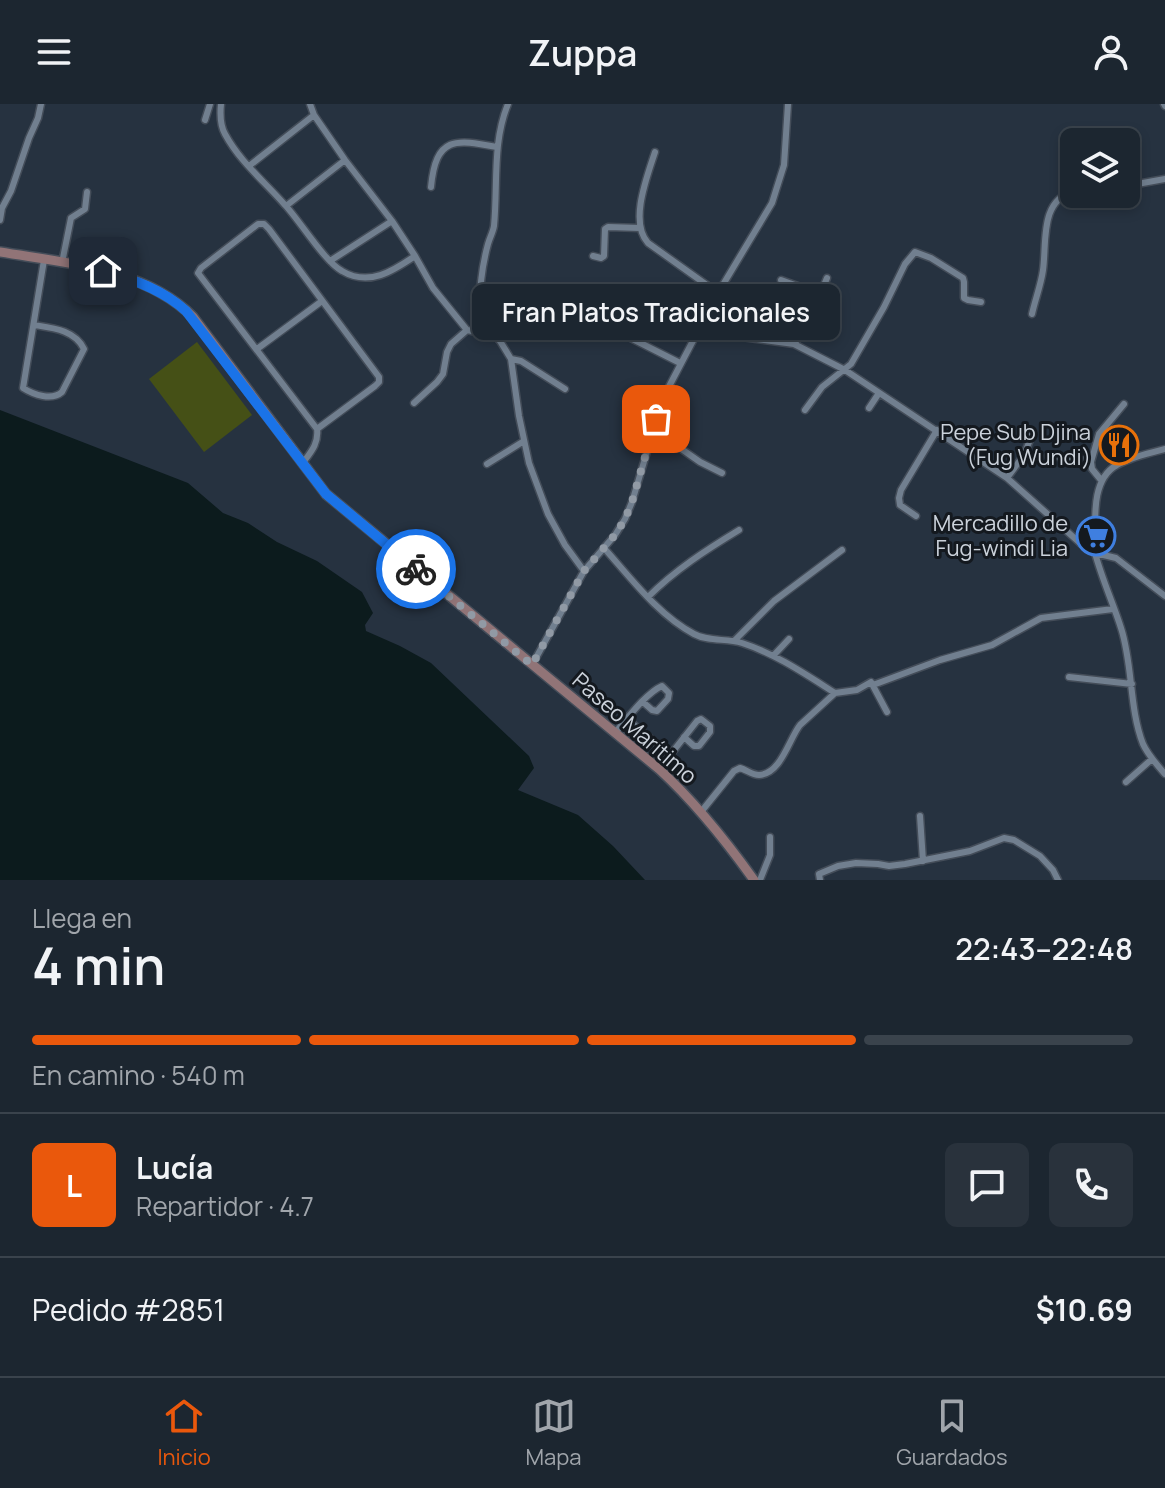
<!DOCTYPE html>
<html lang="es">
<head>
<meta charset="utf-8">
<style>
  :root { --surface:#1c2630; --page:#29323c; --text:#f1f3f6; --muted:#a0a5ab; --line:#3a434c; --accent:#ea580c }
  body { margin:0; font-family:Manrope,sans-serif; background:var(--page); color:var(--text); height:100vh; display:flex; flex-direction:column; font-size:30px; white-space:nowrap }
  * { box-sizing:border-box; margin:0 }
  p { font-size:26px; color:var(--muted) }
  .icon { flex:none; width:44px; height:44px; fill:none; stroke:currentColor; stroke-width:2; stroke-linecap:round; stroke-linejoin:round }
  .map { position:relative; height:776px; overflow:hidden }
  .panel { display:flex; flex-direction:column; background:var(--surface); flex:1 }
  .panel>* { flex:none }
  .tools { position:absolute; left:1060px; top:24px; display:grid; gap:16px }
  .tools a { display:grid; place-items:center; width:80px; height:80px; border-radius:12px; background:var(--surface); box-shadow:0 4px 12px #0003,0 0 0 2px var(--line); font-size:40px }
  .pin { position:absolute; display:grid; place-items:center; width:68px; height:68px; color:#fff; margin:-34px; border-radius:16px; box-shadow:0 4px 12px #0006 }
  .courier { position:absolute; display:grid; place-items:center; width:80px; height:80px; margin:-40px; border:6px solid #1a73e8; border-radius:50%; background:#fff; color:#222; box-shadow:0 2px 10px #0007 }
  .bubble { position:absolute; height:56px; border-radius:12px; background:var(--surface); box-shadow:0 4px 12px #0003,0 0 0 2px var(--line); font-size:26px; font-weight:600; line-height:56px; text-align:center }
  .headline em { font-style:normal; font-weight:600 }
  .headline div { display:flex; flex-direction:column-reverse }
  .headline { display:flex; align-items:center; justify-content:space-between; height:136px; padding:0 32px }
  h1 { font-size:52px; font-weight:600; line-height:60px }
  .bar { display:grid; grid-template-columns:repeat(4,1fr); gap:12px 8px; align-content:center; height:96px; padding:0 32px }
  .bar i { height:10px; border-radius:6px; background:var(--line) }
  .bar .active { background:var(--accent) }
  .bar p { grid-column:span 4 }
  .line { display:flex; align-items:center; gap:20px; padding:0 32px; border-top:2px solid var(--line) }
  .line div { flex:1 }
  .round { display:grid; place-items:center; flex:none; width:84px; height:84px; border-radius:12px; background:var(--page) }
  header { display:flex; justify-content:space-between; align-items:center; height:104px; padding:0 32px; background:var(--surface); font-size:36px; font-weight:600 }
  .menu { display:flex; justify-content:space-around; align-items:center; height:112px; border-top:2px solid var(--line); background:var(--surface); font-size:22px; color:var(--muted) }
  .menu a { display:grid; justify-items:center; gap:4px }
  .menu .active { color:var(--accent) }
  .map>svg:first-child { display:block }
  .green { fill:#455016 }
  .water { fill:#0c1b1d }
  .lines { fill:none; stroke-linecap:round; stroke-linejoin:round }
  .street-casing { stroke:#444d59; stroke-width:9 }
  .secondary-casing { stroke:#444d59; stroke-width:12 }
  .street { stroke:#717f8f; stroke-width:6 }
  .secondary { stroke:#917477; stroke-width:9 }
  .done { stroke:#919aa5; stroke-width:8; stroke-dasharray:0 14.4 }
  .route { stroke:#1a73e8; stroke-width:10 }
  .labels { text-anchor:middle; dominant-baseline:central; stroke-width:6; stroke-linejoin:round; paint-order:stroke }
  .poi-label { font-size:22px; fill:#cbd2db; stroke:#14191f; text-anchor:end }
  .street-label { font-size:22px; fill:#cbd2db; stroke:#14191f }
</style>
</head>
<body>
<header><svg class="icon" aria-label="menu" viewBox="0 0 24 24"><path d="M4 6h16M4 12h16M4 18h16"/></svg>Zuppa<svg class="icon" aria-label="person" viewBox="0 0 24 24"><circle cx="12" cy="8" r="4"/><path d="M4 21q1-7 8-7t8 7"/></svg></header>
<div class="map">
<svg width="1165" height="776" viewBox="0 0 1165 776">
  <rect width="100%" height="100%" fill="#263240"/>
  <path class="green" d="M197,238L252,311L204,348L149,275Z"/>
  <path class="water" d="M0,306L188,379L223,409L248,419L277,438L317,457L362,488L373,509L365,521L366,527L400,542L431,559L529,652L534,664L518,686L578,711L613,742L645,776H0Z"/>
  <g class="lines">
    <g class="street-casing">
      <path id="street" d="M221,0C220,10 220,21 225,30C240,58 265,78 285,101C300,117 325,158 342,167C369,183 393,167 415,152
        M310,0L314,11L345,56L392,117L415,152L433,184L467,226L477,228L489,223
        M508,0C492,39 498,81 494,122C493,128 490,133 488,140C482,162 479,189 480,213L500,237L511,255L519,312L529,359L548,410L565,441L584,467
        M1164,0L1165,2
        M205,16L210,0
        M655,48C647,73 629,118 648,139L718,189
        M249,62L314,11
        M1126,82L1165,75
        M431,83C436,32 455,35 497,43
        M286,102L345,56
        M0,116L2,104L11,87L29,34L38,14L41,0
        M593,152L601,154L604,152L605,125L608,123L640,124
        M330,157L392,117
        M62,159L71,114L85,105L87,88
        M781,176L820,190
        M1032,210C1035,196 1041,181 1043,166C1047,138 1039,97 1074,87
        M593,215L680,259
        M34,221C53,224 75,226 84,245L62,288C52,297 34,291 23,284L44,156
        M697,227L794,240L845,266L1007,374L1080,439L1095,449C1096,421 1089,376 1117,361C1131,353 1149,349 1165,345
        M794,240L807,222L827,174
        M257,245L322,197
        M511,255L521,257L565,285
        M414,299L437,278L443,270L447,248L451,240L467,226
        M869,304L879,289
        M805,306L822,283L851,260L884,203L905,160L915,148L931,154L963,174L964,178V194L968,196L981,198
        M653,325L700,358L722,369
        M1048,352L1083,355L1091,358
        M302,360C310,349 319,340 317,325L375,282L379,278V273L269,125L264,120H258L201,164L198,169L317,325
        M487,360L524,337
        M1007,374L1024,351L1033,328
        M1101,376L1092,365L1091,358L1099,330L1124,300
        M916,412L900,401L899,394L901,386L937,326
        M604,444C630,473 658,511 694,530C709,538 726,534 742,539C776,550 805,570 835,589L857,586L871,578L887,608
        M1095,449C1102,475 1113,499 1121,524C1133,561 1129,604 1143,640C1148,651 1157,661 1165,670
        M1095,449L1116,454L1165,492
        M648,493C675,466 706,446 739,426
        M734,537L774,497L842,446
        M774,551L789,535
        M532,561L584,467L615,431L625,415L632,398L663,294L718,189L772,99L784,61L788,0
        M1069,573L1132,580
        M873,581L940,556L992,541L1041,514L1113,505
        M627,615L670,651
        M615,629C627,615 646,589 662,582L669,589L668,595L657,607L652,606L643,598
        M659,665L697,617L701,615L710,622V628L699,642H694L684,633
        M1126,678L1152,655
        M701,708L734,667L740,664C747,666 752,671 759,671C781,670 789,635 800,621L835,589
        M920,712L923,757
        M760,776L770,751V733
        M820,776L819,770L838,762L856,759L878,760L889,762L905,760L970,747L1004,734L1014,736L1040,752L1053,766L1058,776"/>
    </g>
    <g class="secondary-casing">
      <path id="secondary" d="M0,148C65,159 144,164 193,213L326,390L659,665C695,698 726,737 754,776"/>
    </g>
    <use href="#street" class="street"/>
    <use href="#secondary" class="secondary"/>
  </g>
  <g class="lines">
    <path class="done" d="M416,465L532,561L584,467L615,431L625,415L632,398L656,315"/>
    <path class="route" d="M103,167C133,175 163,186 186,207L326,390L416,465"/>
  </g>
  <defs>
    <g id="restaurant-ring" transform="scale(2)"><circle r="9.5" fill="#14191f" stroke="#e8710a" stroke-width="1.5"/><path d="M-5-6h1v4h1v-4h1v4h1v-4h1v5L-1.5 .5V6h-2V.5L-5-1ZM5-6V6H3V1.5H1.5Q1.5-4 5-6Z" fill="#e8710a"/></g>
    <g id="supermarket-ring" transform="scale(2)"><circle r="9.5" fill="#14191f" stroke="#3f7fe0" stroke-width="1.5"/><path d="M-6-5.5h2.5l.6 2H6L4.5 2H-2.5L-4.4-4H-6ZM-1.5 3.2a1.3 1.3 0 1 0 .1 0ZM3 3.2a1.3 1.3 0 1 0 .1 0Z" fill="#3f7fe0"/></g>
  </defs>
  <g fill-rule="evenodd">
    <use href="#restaurant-ring" x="1119" y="341"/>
    <use href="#supermarket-ring" x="1096" y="432"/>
  </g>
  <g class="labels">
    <g class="poi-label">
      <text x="1091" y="328">Pepe Sub Djina<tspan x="1091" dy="25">(Fug Wundi)</tspan></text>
      <text x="1068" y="419">Mercadillo de<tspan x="1068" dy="25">Fug-windi Lia</tspan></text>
    </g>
    <g class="street-label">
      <text transform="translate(635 624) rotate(41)">Paseo Marítimo</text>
    </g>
  </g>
</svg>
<div class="tools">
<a><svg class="icon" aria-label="layers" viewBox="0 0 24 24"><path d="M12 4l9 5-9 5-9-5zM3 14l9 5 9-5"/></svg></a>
</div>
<div class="pin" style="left:656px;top:315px;background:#ea580c"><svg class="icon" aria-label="bag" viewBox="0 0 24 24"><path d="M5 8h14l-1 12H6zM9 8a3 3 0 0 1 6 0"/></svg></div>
<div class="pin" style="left:103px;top:167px;background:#1f2937"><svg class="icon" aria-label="home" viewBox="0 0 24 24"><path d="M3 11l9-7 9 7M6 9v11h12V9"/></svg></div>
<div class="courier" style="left:416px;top:465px"><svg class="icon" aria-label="bike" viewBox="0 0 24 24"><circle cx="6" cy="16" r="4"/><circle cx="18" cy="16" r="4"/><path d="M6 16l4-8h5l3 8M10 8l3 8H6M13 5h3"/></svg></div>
<div class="bubble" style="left:472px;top:180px;width:368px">Fran Platos Tradicionales</div>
</div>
<section class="panel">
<div class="headline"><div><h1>4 min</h1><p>Llega en</p></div><em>22:43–22:48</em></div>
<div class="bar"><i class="active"></i><i class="active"></i><i class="active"></i><i></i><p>En camino · 540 m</p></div>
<div class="line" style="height:144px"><b class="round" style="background:var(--accent);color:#fff">L</b><div><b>Lucía</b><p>Repartidor · 4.7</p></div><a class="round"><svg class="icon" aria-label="chat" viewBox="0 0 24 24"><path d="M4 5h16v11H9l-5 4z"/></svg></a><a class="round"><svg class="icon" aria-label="phone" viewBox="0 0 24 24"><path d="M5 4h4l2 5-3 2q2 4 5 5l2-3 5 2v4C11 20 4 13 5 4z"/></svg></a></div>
<div class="line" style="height:104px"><div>Pedido #2851</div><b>$10.69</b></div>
</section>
<nav class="menu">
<a class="active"><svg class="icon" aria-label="home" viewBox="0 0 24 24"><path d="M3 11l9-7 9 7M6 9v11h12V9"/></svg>Inicio</a>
<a><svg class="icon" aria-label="map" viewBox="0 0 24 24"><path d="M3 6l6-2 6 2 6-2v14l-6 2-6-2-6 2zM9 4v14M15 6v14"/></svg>Mapa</a>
<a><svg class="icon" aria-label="saved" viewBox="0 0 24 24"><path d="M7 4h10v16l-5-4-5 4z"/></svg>Guardados</a>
</nav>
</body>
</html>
